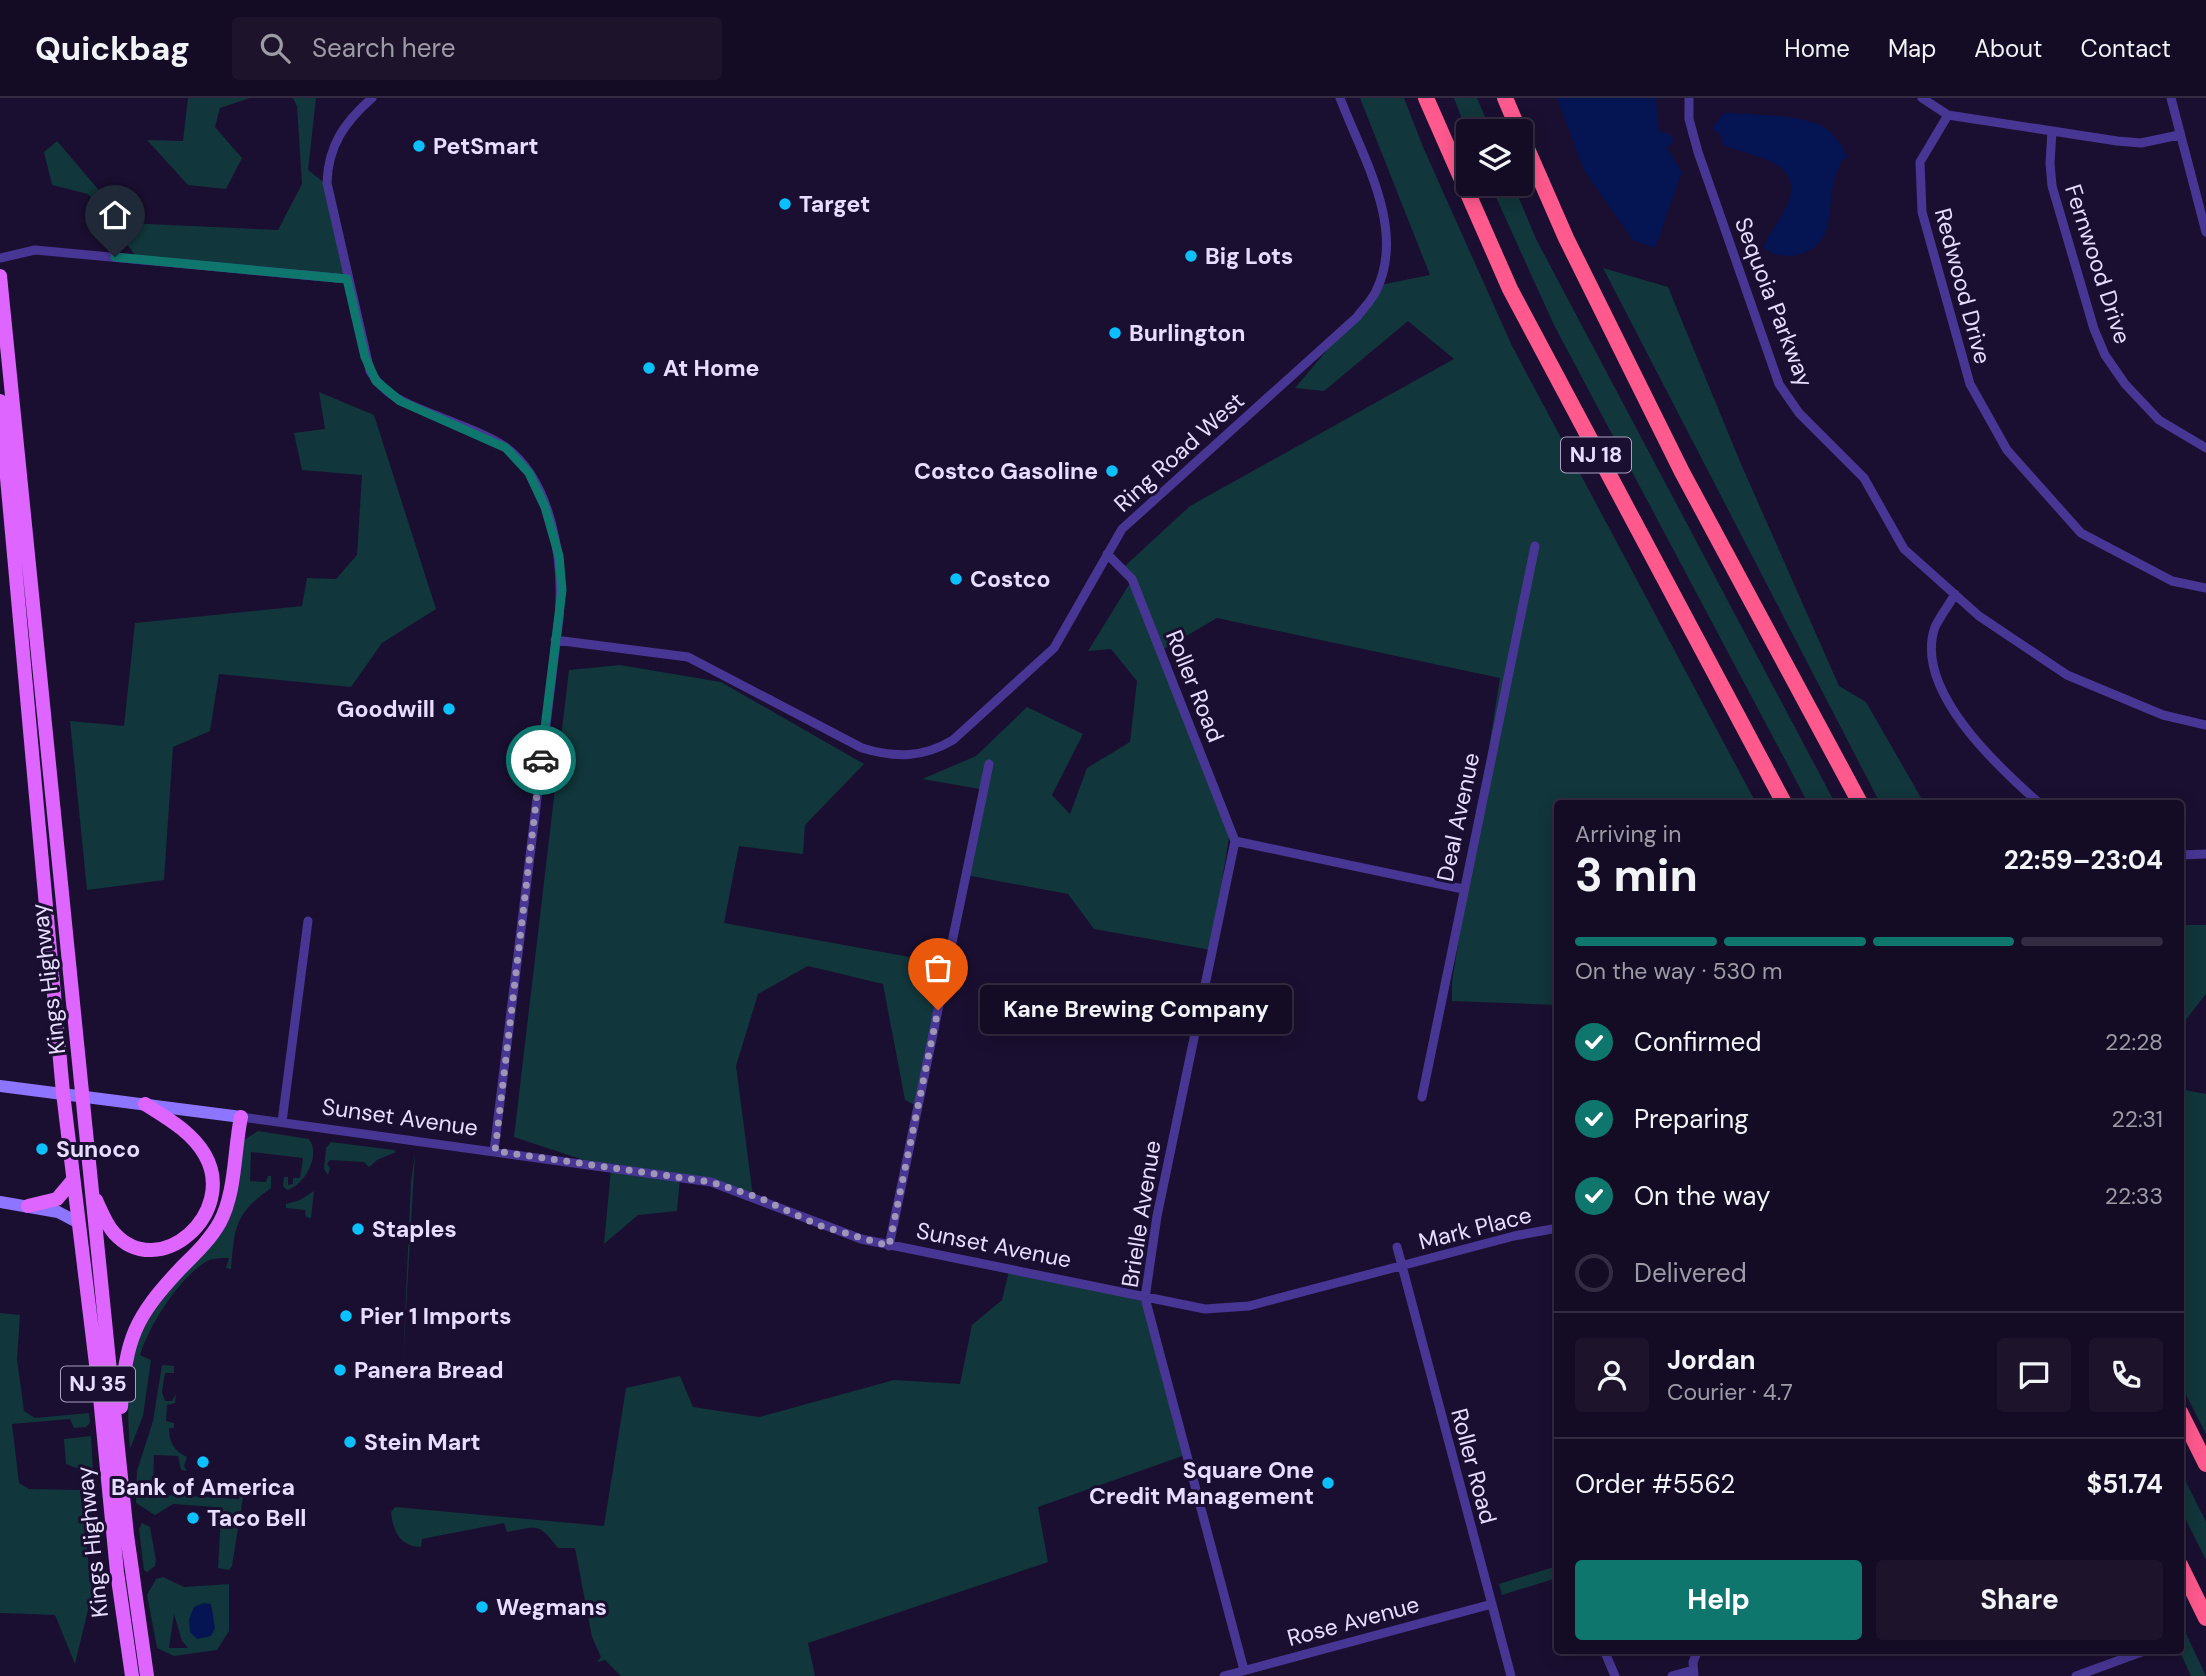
<!DOCTYPE html>
<html lang="en">
<head>
<meta charset="utf-8">
<style>
  :root { --surface:#140b24; --page:#1d142c; --text:#f1f3f6; --muted:#9d9ba6; --line:#332b41; --accent:#0f766e }
  body { margin:0; font-family:"DM Sans",sans-serif; background:var(--page); color:var(--text); height:100vh; display:flex; flex-direction:column; font-size:26px; white-space:nowrap }
  * { box-sizing:border-box; margin:0 }
  p { font-size:23px; color:var(--muted) }
  .icon { flex:none; width:38px; height:38px; fill:none; stroke:currentColor; stroke-width:2; stroke-linecap:round; stroke-linejoin:round }
  .map { position:relative; flex:1; overflow:hidden }
  .panel { position:absolute; left:1554px; top:702px; width:630px; height:854px; display:flex; flex-direction:column; background:var(--surface); border-radius:7px; box-shadow:0 4px 18px #0003,0 0 0 2px var(--line) }
  .panel>* { flex:none }
  .controls { position:absolute; left:1456px; top:21px; display:grid; gap:14px }
  .controls a { display:grid; place-items:center; width:77px; height:77px; border-radius:7px; background:var(--surface); box-shadow:0 4px 18px #0003,0 0 0 2px var(--line); font-size:35px }
  .pin { position:absolute; display:grid; place-items:center; width:60px; height:60px; color:#fff; margin:-72px -30px; border-radius:50% 50% 50% 0; rotate:-45deg; box-shadow:0 0 7px #0007 }
  .pin .icon { rotate:45deg }
  .courier { position:absolute; display:grid; place-items:center; width:70px; height:70px; margin:-35px; border:5px solid #0f766e; border-radius:50%; background:#fff; color:#222; box-shadow:0 2px 9px #0007 }
  .bubble { position:absolute; height:49px; border-radius:7px; background:var(--surface); box-shadow:0 4px 18px #0003,0 0 0 2px var(--line); font-size:23px; font-weight:700; line-height:49px; text-align:center }
  .overview em { font-style:normal; font-weight:700 }
  .overview div { display:flex; flex-direction:column-reverse }
  .overview { display:flex; align-items:center; justify-content:space-between; height:119px; padding:0 21px }
  h1 { font-size:46px; font-weight:700; line-height:52px }
  .bar { display:grid; grid-template-columns:repeat(4,1fr); gap:10px 7px; align-content:center; height:84px; padding:0 21px }
  .bar i { height:9px; border-radius:5px; background:var(--line) }
  .bar .current { background:var(--accent) }
  .bar p { grid-column:span 4 }
  .line { display:flex; align-items:center; gap:18px; padding:0 21px; border-top:2px solid var(--line) }
  .line div { flex:1 }
  .round { display:grid; place-items:center; flex:none; width:74px; height:74px; border-radius:7px; background:var(--page) }
  ol { padding:0 21px; list-style:none }
  li { display:flex; align-items:center; gap:21px; height:77px }
  li p { margin-inline-start:auto }
  li .icon { padding:7px; border-radius:50%; background:var(--accent); color:#fff; stroke-width:4 }
  li:last-child { color:var(--muted) }
  li i { width:38px; height:38px; border:4px solid var(--line); border-radius:50% }
  .cta { display:flex; gap:14px; margin-top:auto; padding:14px 21px }
  .cta a { flex:1; height:80px; border-radius:7px; background:var(--accent); color:#fff; font-size:28px; font-weight:700; line-height:80px; text-align:center }
  .cta a+a { background:var(--page); color:var(--text) }
  header { display:flex; align-items:center; gap:42px; box-sizing:border-box; height:98px; padding:0 35px; background:var(--surface); border-bottom:2px solid var(--line) }
  header strong { font-size:33px }
  nav { display:flex; gap:38px; margin-inline-start:auto; font-size:24px }
  .search { width:490px; height:63px; background:var(--page); display:flex; align-items:center; gap:18px; box-sizing:border-box; padding:0 24px; border-radius:7px; color:var(--muted); font-size:26px }
  .map>svg:first-child { display:block }
  .green { fill:#11363b; fill-rule:evenodd }
  .water { fill:#051553 }
  .lines { fill:none; stroke-linecap:round; stroke-linejoin:round }
  .street { stroke:#483694; stroke-width:9 }
  .secondary { stroke:#8e75ff; stroke-width:12 }
  .primary { stroke:#de65ff; stroke-width:14 }
  .highway { stroke:#ff598e; stroke-width:16 }
  .done { stroke:#9f96b7; stroke-width:7; stroke-dasharray:0 12.6 }
  .route { stroke:#0f766e; stroke-width:9 }
  .poi-dot { fill:#0ac0ff; stroke:#1a0f30; stroke-width:2.5 }
  .labels { text-anchor:middle; dominant-baseline:central; stroke-width:6; stroke-linejoin:round; paint-order:stroke }
  .shield { fill:#1a0f30; stroke:#aaa0c1; stroke-width:2 }
  .shield-label { font-size:21px; font-weight:bold; fill:#e7deff }
  .poi-label { font-size:23px; font-weight:bold; fill:#e7deff; stroke:#1a0f30; text-anchor:start }
  .street-label { font-size:23px; fill:#e7deff; stroke:#1a0f30 }
</style>
</head>
<body>
<header>
<strong>Quickbag</strong>
<div class="search"><svg class="icon" aria-label="search" viewBox="0 0 24 24"><circle cx="10" cy="10" r="6"/><path d="M15 15l6 6"/></svg>Search here</div>
<nav><a>Home</a><a>Map</a><a>About</a><a>Contact</a></nav>
</header>
<div class="map">
<svg width="2206" height="1578" viewBox="0 0 2206 1578">
  <rect width="100%" height="100%" fill="#1a0f30"/>
  <path class="green" d="M188,0H250L220,10L215,29L242,60L226,91L188,87L147,42L183,43Z
    M293,0H316L308,72L330,89L350,183L139,162L88,96L52,87L44,54L57,43L127,125L278,132L302,86L297,8Z
    M1360,0H1404L1423,49L1512,248L1756,705H1558L1557,907L1452,903V884L1500,580L1217,520L1162,552L1230,733L1211,852L1094,831L1068,796L966,777L986,692L922,681L976,658L1027,609L1083,636L1052,697L1070,716L1087,670L1130,644L1137,583L1111,551L1088,553L1130,485L1125,468L1190,408L1454,261L1408,223L1324,293L1295,290L1376,194L1385,186L1430,177Z
    M1454,0H1477L1491,33H1468V37Z
    M1490,86H1513L1536,141L1835,705H1808L1554,227Z
    M1603,170L1668,189L1741,366L1839,588L1866,604L1924,705H1880Z
    M319,294L374,317L436,511L382,545L351,589L219,576L210,633L173,649L164,782L87,792L70,623L124,628L135,525L302,508L307,480L336,481L357,457L362,377L302,372L294,335L325,331Z
    M620,567L721,584L864,666L805,727L803,756L739,748L724,825L948,866L919,1009L905,1002L883,886L808,868L758,896L736,968L753,1098L680,1079L677,1113L638,1117L604,1146L611,1071L514,1039L569,572Z
    M2180,827H2206V896L2181,928Z
    M2180,974L2185,992L2206,996V1336L2181,1287Z
    M258,1033L309,1041C321,1057 305,1087 287,1092L283,1088L284,1079H288V1087L293,1086V1080H300L303,1060L251,1054L250,1083L266,1084L268,1078H271V1090C235,1116 235,1127 231,1171L226,1170L229,1160C222,1160 213,1160 207,1163C178,1181 150,1226 140,1257L151,1262L143,1318L130,1351C126,1299 126,1249 157,1206C178,1178 206,1158 225,1129L231,1115L244,1042Z
    M331,1044L394,1052L396,1054L377,1062L369,1069L364,1064L330,1062L327,1066L330,1070L328,1077L324,1071L326,1050Z
    M415,1056L403,1265L411,1083Z
    M314,1093L311,1120L306,1119L305,1112L286,1110V1106L300,1102Z
    M1009,1173L1140,1199L1188,1356L1038,1409L1048,1464L808,1545L815,1578H621L605,1562L597,1564L601,1559L592,1539L575,1450H558C538,1425 540,1428 507,1434L504,1425L422,1441L421,1449C400,1448 393,1434 391,1414L395,1409L604,1428L626,1290L680,1278L693,1309L759,1319L894,1282L960,1286L972,1227L1002,1202Z
    M0,1215L20,1217L17,1261L24,1313L35,1320L89,1315L90,1325L86,1329L74,1330L70,1321L12,1326L19,1385L29,1391L80,1392L92,1495L75,1566L55,1517L0,1515Z
    M162,1267L174,1268V1275H165L162,1294L165,1303H172L176,1296L175,1305L167,1307L166,1323L174,1325V1330H169C169,1344 174,1353 187,1359L184,1368L187,1373L181,1372L178,1358L154,1357L153,1396L239,1401L240,1393H244L232,1468L229,1472L218,1470L221,1419L215,1409L173,1406L155,1417L136,1405L137,1373L153,1323Z
    M91,1338L93,1373L87,1374L66,1366L64,1341Z
    M2180,1372L2206,1424V1462L2181,1412Z
    M142,1425L150,1429L156,1462L155,1468L147,1474L144,1472L139,1431Z
    M1557,1468V1480L1502,1497L1499,1486Z
    M163,1479L184,1489L229,1486V1533L217,1552L174,1558L157,1550L147,1497L156,1481ZM174,1516L182,1543L188,1550H169Z
    M2181,1525L2206,1578H2191L2179,1552Z"/>
  <path class="water" d="M1557,0H1656L1659,33L1672,37L1673,44L1667,50L1682,74L1655,150L1633,142L1584,72Z
    M1724,15C1750,16 1803,17 1824,29C1833,34 1845,51 1848,60L1842,62C1839,70 1834,79 1833,88C1829,104 1832,126 1822,141C1808,160 1782,163 1764,150C1768,136 1778,125 1785,112C1810,63 1753,59 1723,47L1720,35L1714,33L1713,29Z
    M203,1505L211,1506L215,1530L211,1538L197,1541L190,1534L189,1521L194,1509Z"/>
  <g class="lines">
    <path class="street" d="M372,0C345,24 328,47 327,85L370,273C385,299 409,307 435,317C458,327 483,334 504,348C553,383 564,465 559,520L494,1053
      M1689,0V21L1698,54L1779,286L1799,315L1864,380L1904,451L1979,518L2067,577L2163,617L2206,627
      M1922,0L1948,17
      M2171,0L2206,134
      M2052,33L2050,65L2052,88L2094,231L2105,257L2125,286L2159,322L2206,350
      M2179,37L2141,45L2117,43L1948,17L1920,64L1922,114L1970,286L2007,352L2081,435L2172,483L2206,490
      M0,160L35,152L347,181
      M1107,456L1132,481L1235,743
      M1955,496C1949,507 1940,518 1935,529C1913,591 1997,668 2039,705
      M555,542L688,559L862,650C895,660 923,660 953,642L1054,550L1122,431L1357,219C1363,211 1372,202 1376,193C1407,131 1362,58 1340,0
      M1235,743L1157,1118L1145,1200L1244,1572
      M1235,743L1463,791
      M2180,757L2206,756
      M1422,999L1535,448
      M241,1019L711,1084L861,1141L1205,1211L1249,1208L1514,1138L1558,1130
      M282,1024L308,823
      M889,1148L989,666
      M1397,1149L1511,1578
      M1604,1552L1615,1578
      M1224,1578L1492,1506
      M1672,1578L1693,1572
      M1694,1578L1693,1564L1698,1552
      M2076,1578L2147,1552"/>
    <path class="secondary" d="M0,988L241,1019
      M0,1104L58,1114L79,1125"/>
    <path class="primary" d="M0,178L111,1283L127,1437L147,1578
      M0,303L63,995L100,1299L117,1474L132,1578
      M96,1102C101,1113 106,1126 114,1135C159,1185 238,1115 205,1057C192,1034 167,1020 145,1006
      M28,1108L57,1101L73,1082
      M121,1309C126,1240 134,1220 181,1170C195,1156 210,1142 220,1124C236,1094 234,1052 241,1019"/>
    <path class="highway" d="M1426,0L1510,191L1784,705
      M1505,0L1519,33
      M1521,37L1566,140L1682,374L1860,705
      M2180,1314L2206,1366
      M2180,1467L2206,1520"/>
  </g>
  <g class="lines">
    <path class="done" d="M541,662L495,1053L711,1084L760,1100L818,1127L889,1148L938,912"/>
    <path class="route" d="M115,159L347,181L365,259L376,283L400,303L506,350L529,375L545,409L559,458L562,492L541,662"/>
  </g>
  <g class="poi-dot">
    <circle cx="419" cy="48" r="7"/>
    <circle cx="785" cy="106" r="7"/>
    <circle cx="1191" cy="158" r="7"/>
    <circle cx="1115" cy="235" r="7"/>
    <circle cx="649" cy="270" r="7"/>
    <circle cx="1112" cy="373" r="7"/>
    <circle cx="956" cy="481" r="7"/>
    <circle cx="449" cy="611" r="7"/>
    <circle cx="42" cy="1051" r="7"/>
    <circle cx="358" cy="1131" r="7"/>
    <circle cx="346" cy="1218" r="7"/>
    <circle cx="340" cy="1272" r="7"/>
    <circle cx="350" cy="1344" r="7"/>
    <circle cx="203" cy="1364" r="7"/>
    <circle cx="1328" cy="1385" r="7"/>
    <circle cx="193" cy="1420" r="7"/>
    <circle cx="482" cy="1509" r="7"/>
  </g>
  <g class="labels">
    <g class="shield">
      <rect x="1561" y="339.5" width="70" height="35" rx="5"/>
      <rect x="61" y="1268.5" width="74" height="35" rx="5"/>
    </g>
    <g class="shield-label">
      <text x="1596" y="357">NJ 18</text>
      <text x="98" y="1286">NJ 35</text>
    </g>
    <g class="poi-label">
      <text x="433" y="48">PetSmart</text>
      <text x="799" y="106">Target</text>
      <text x="1205" y="158">Big Lots</text>
      <text x="1129" y="235">Burlington</text>
      <text x="663" y="270">At Home</text>
      <text x="1098" y="373" text-anchor="end">Costco Gasoline</text>
      <text x="970" y="481">Costco</text>
      <text x="435" y="611" text-anchor="end">Goodwill</text>
      <text x="56" y="1051">Sunoco</text>
      <text x="372" y="1131">Staples</text>
      <text x="360" y="1218">Pier 1 Imports</text>
      <text x="354" y="1272">Panera Bread</text>
      <text x="364" y="1344">Stein Mart</text>
      <text x="1314" y="1372" text-anchor="end">Square One<tspan x="1314" dy="26">Credit Management</tspan></text>
      <text x="203" y="1389" text-anchor="middle">Bank of America</text>
      <text x="207" y="1420">Taco Bell</text>
      <text x="496" y="1509">Wegmans</text>
    </g>
    <g class="street-label">
      <text transform="translate(2098 166) rotate(72)">Fernwood Drive</text>
      <text transform="translate(1963 188) rotate(75)">Redwood Drive</text>
      <text transform="translate(1774 204) rotate(69)">Sequoia Parkway</text>
      <text transform="translate(1179 354) rotate(-42)">Ring Road West</text>
      <text transform="translate(1195 588) rotate(68)">Roller Road</text>
      <text transform="translate(1458 719) rotate(-78)">Deal Avenue</text>
      <text transform="translate(48 881) rotate(-97)">Kings Highway</text>
      <text transform="translate(400 1019) rotate(8)">Sunset Avenue</text>
      <text transform="translate(1141 1116) rotate(-81)">Brielle Avenue</text>
      <text transform="translate(1475 1130) rotate(-14)">Mark Place</text>
      <text transform="translate(994 1147) rotate(11)">Sunset Avenue</text>
      <text transform="translate(1474 1368) rotate(75)">Roller Road</text>
      <text transform="translate(92 1444) rotate(-96)">Kings Highway</text>
      <text transform="translate(1353 1523) rotate(-15)">Rose Avenue</text>
    </g>
  </g>
</svg>
<div class="controls">
<a><svg class="icon" aria-label="layers" viewBox="0 0 24 24"><path d="M12 4l9 5-9 5-9-5zM3 14l9 5 9-5"/></svg></a>
</div>
<div class="pin" style="left:938px;top:912px;background:#ea580c"><svg class="icon" aria-label="bag" viewBox="0 0 24 24"><path d="M5 8h14l-1 12H6zM9 8a3 3 0 0 1 6 0"/></svg></div>
<div class="pin" style="left:115px;top:159px;background:#1f2937"><svg class="icon" aria-label="home" viewBox="0 0 24 24"><path d="M3 11l9-7 9 7M6 9v11h12V9"/></svg></div>
<div class="courier" style="left:541px;top:662px"><svg class="icon" aria-label="car" viewBox="0 0 24 24"><path d="M5 17H2v-5l4-1 3-4h7l3 4 3 1v5h-3M9 17h6M6 11h13"/><circle cx="7" cy="17" r="2"/><circle cx="17" cy="17" r="2"/></svg></div>
<div class="bubble" style="left:980px;top:887px;width:312px">Kane Brewing Company</div>
<section class="panel">
<div class="overview"><div><h1>3 min</h1><p>Arriving in</p></div><em>22:59–23:04</em></div>
<div class="bar"><i class="current"></i><i class="current"></i><i class="current"></i><i></i><p>On the way · 530 m</p></div>
<ol>
<li><svg class="icon" aria-label="check" viewBox="0 0 24 24"><path d="M5 12l5 5 9-10"/></svg>Confirmed<p>22:28</p></li>
<li><svg class="icon" aria-label="check" viewBox="0 0 24 24"><path d="M5 12l5 5 9-10"/></svg>Preparing<p>22:31</p></li>
<li><svg class="icon" aria-label="check" viewBox="0 0 24 24"><path d="M5 12l5 5 9-10"/></svg>On the way<p>22:33</p></li>
<li><i></i>Delivered</li>
</ol>
<div class="line" style="height:126px"><a class="round"><svg class="icon" aria-label="person" viewBox="0 0 24 24"><circle cx="12" cy="8" r="4"/><path d="M4 21q1-7 8-7t8 7"/></svg></a><div><b>Jordan</b><p>Courier · 4.7</p></div><a class="round"><svg class="icon" aria-label="chat" viewBox="0 0 24 24"><path d="M4 5h16v11H9l-5 4z"/></svg></a><a class="round"><svg class="icon" aria-label="phone" viewBox="0 0 24 24"><path d="M5 4h4l2 5-3 2q2 4 5 5l2-3 5 2v4C11 20 4 13 5 4z"/></svg></a></div>
<div class="line" style="height:91px"><div>Order #5562</div><b>$51.74</b></div>
<div class="cta"><a>Help</a><a>Share</a></div>
</section>
</div>
</body>
</html>
